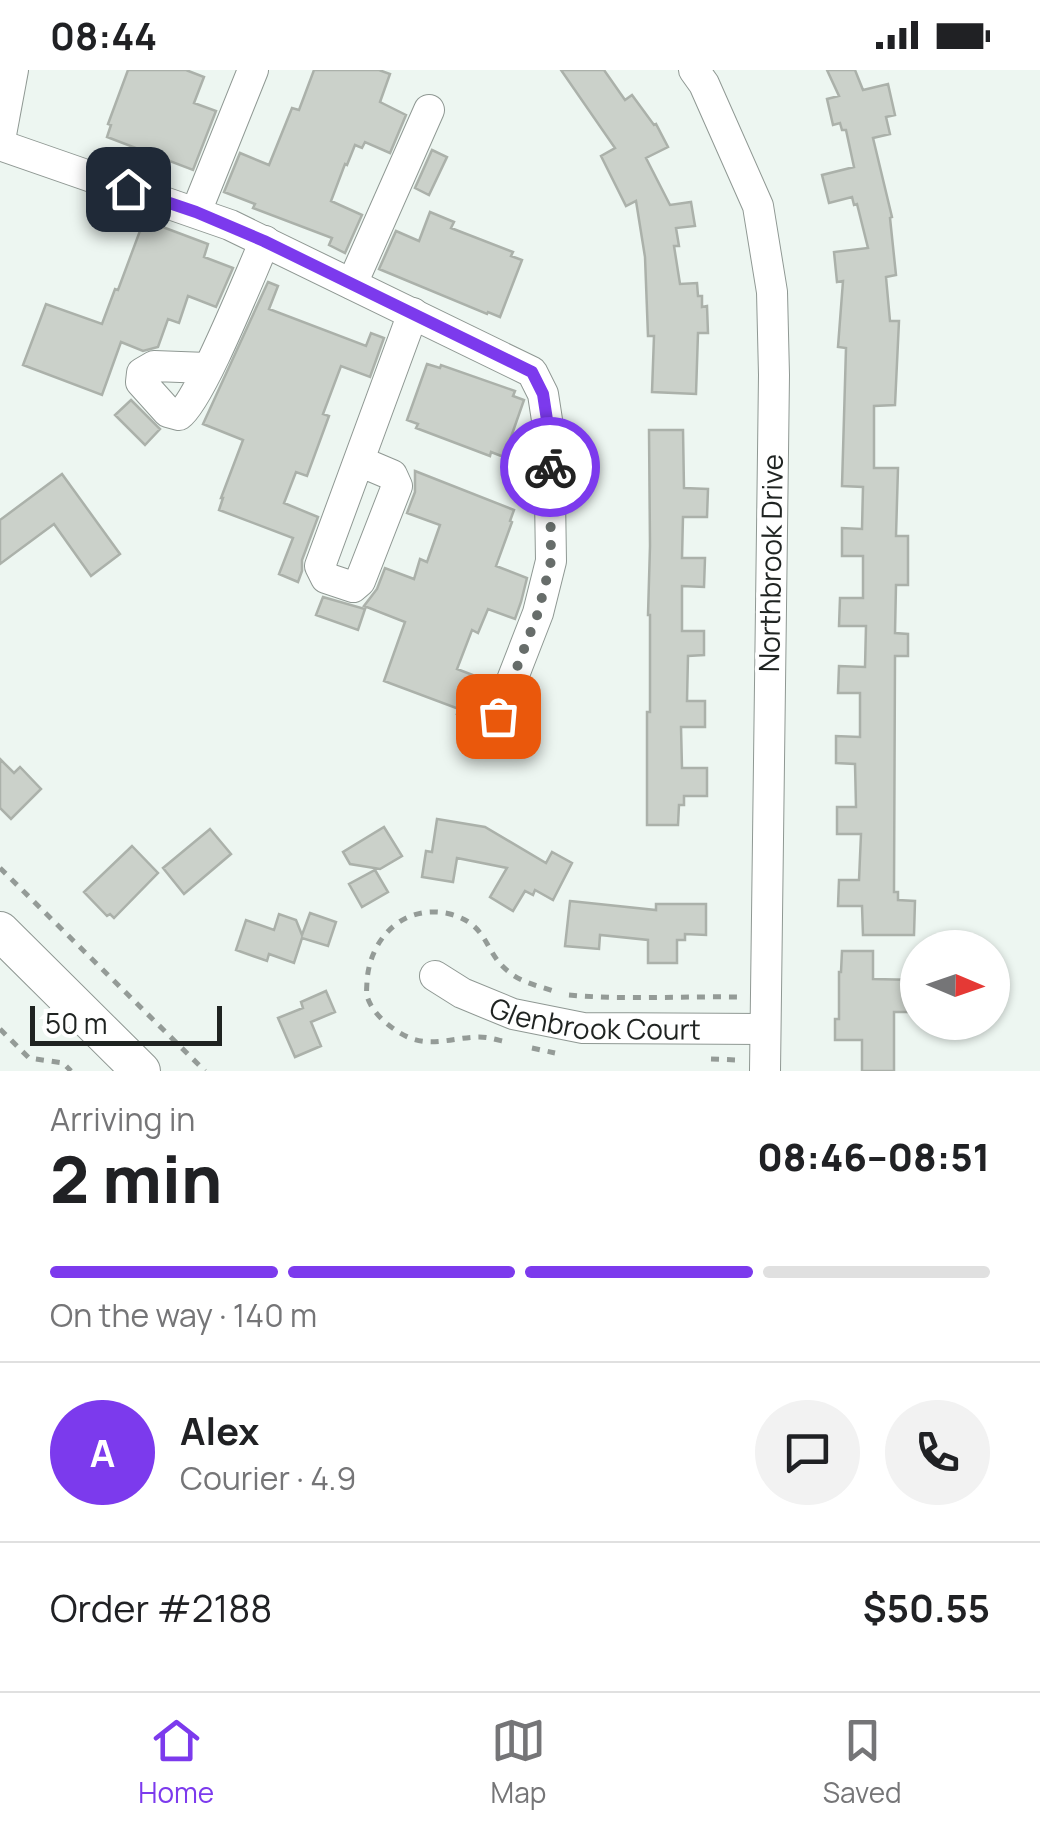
<!DOCTYPE html>
<html lang="en">
<head>
<meta charset="utf-8">
<style>
  :root { --surface:#fff; --page:#f2f2f2; --text:#202124; --muted:#757577; --line:#e0e0e0; --accent:#7c3aed }
  body { margin:0; font-family:Manrope,sans-serif; background:var(--page); color:var(--text); height:100vh; display:flex; flex-direction:column; font-size:38px; white-space:nowrap }
  * { box-sizing:border-box; margin:0 }
  p { font-size:32px; color:var(--muted) }
  .icon { flex:none; width:55px; height:55px; fill:none; stroke:currentColor; stroke-width:2; stroke-linecap:round; stroke-linejoin:round }
  .map { position:relative; height:1001px; overflow:hidden }
  .sheet { display:flex; flex-direction:column; background:var(--surface); flex:1 }
  .sheet>* { flex:none }
  .needle { width:65px; rotate:92deg }
  .controls { position:absolute; left:900px; top:860px; display:grid; gap:20px }
  .controls a { display:grid; place-items:center; width:110px; height:110px; border-radius:50%; background:var(--surface); box-shadow:0 2px 8px #0004; font-size:50px }
  .scale { position:absolute; left:30px; bottom:25px; width:192px; box-sizing:border-box; padding-left:10px; border:5px solid #1f2321; border-top:0; font-size:28px; line-height:35px; white-space:nowrap; color:#1f2321; -webkit-text-stroke:8px #fff; paint-order:stroke }
  .pin { position:absolute; display:grid; place-items:center; width:85px; height:85px; color:#fff; margin:-42px; border-radius:20px; box-shadow:0 5px 15px #0006 }
  .courier { position:absolute; display:grid; place-items:center; width:100px; height:100px; margin:-50px; border:8px solid #7c3aed; border-radius:50%; background:#fff; color:#222; box-shadow:0 2px 12px #0007 }
  .overview em { font-style:normal; font-weight:800 }
  .overview div { display:flex; flex-direction:column-reverse }
  .overview { display:flex; align-items:center; justify-content:space-between; height:170px; padding:0 50px }
  h1 { font-size:65px; font-weight:800; line-height:75px }
  .bar { display:grid; grid-template-columns:repeat(4,1fr); gap:15px 10px; align-content:center; height:120px; padding:0 50px }
  .bar i { height:12px; border-radius:8px; background:var(--line) }
  .bar .active { background:var(--accent) }
  .bar p { grid-column:span 4 }
  .line { display:flex; align-items:center; gap:25px; padding:0 50px; border-top:2px solid var(--line) }
  .line div { flex:1 }
  .round { display:grid; place-items:center; flex:none; width:105px; height:105px; border-radius:52px; background:var(--page) }
  .status { display:flex; justify-content:space-between; align-items:center; height:70px; padding:0 50px; background:var(--surface); direction:ltr }
  .status svg { height:28px; fill:currentColor }
  .tabs { display:flex; justify-content:space-around; align-items:center; height:140px; border-top:2px solid var(--line); background:var(--surface); font-size:28px; color:var(--muted) }
  .tabs a { display:grid; justify-items:center; gap:5px }
  .tabs .active { color:var(--accent) }
  .map>svg:first-child { display:block }
  .building { fill:#cbd1ca; stroke:#abb1aa; stroke-width:2.5 }
  .lines { fill:none; stroke-linecap:round; stroke-linejoin:round }
  .minor-casing { stroke:#8f9893; stroke-width:32 }
  .major-casing { stroke:#8f9893; stroke-width:40 }
  .path { stroke:#949b97; stroke-width:5; stroke-dasharray:8 8; stroke-linecap:butt }
  .minor { stroke:#fff; stroke-width:30 }
  .major { stroke:#fff; stroke-width:38 }
  .done { stroke:#676d6a; stroke-width:10; stroke-dasharray:0 18 }
  .route { stroke:#7c3aed; stroke-width:12 }
  .labels { text-anchor:middle; dominant-baseline:central; stroke-width:8; stroke-linejoin:round; paint-order:stroke }
  .street-label { font-size:28px; fill:#1f2321; stroke:#fff }
</style>
</head>
<body>
<div class="status"><b>08:44</b><svg viewBox="0 0 49 12"><path d="M0 12V9h3v3zM5 12V6h3v6zM10 12V3h3v9zM15 12V0h3v12zM26 1h20v11H26zM47 4h2v5h-2z"/></svg></div>
<div class="map">
<svg width="1040" height="1001" viewBox="0 0 1040 1001">
  <rect width="100%" height="100%" fill="#edf6f1"/>
  <path class="building" d="M128,0H186L204,7L194,33L216,41L193,100L107,67L111,55L108,54Z
    M314,0H379L390,4L380,32L406,45L390,83L365,72L362,78L355,75L347,95L345,94L331,131L362,145L345,183L329,175L332,168L253,138L255,134L224,122L240,83L269,95L292,38L299,40Z
    M561,0H604L625,30L632,25L654,55L656,54L668,77L646,88L670,135L691,132L695,156L676,158L679,176H674L680,214L697,213L698,226H702V237L707,236L708,263H698L696,324L652,322L654,266H648L645,187L636,131L626,136L601,86L615,78Z
    M827,0H855L863,20L888,14L895,45L886,47L890,64L873,68L892,147L890,148L896,205L886,207L890,251H899L895,335L874,336V398H898L896,466H908V515H896L895,563L908,564V586H895L894,822H898V830L915,831L914,865H863L862,836H838L839,810H859L861,764H837V737H856L855,694L836,693V666L860,667V623H838L839,596L865,597L866,556H839L840,528H863V486H842V458L862,459L863,417L842,416L846,278L838,277L843,211L837,212L834,182L868,178L857,134L854,135L852,127L829,133L822,105L854,97L846,60H842L840,53L833,55L827,29L839,26Z
    M432,80L447,87L429,125L415,118Z
    M430,142L454,152L451,158L513,182L511,186L522,190L500,247L488,242L487,244L379,199L396,161L419,171Z
    M144,150L208,174L204,187L233,198L216,237L188,226L179,253L168,249L158,277L143,281L121,272L102,325L23,295L46,234L102,254L115,219L118,220Z
    M268,212L278,216L269,239L366,276L371,263L384,268L370,307L341,296L323,344L329,346L307,406L296,402L284,433L318,447L302,490V501L298,512L279,504L293,468L219,440L223,428H221L243,370L203,354Z
    M427,294L440,298L441,295L515,321L513,326L524,330L504,387L491,382L490,386L416,358L418,354L407,350Z
    M131,330L160,359L145,375L115,345Z
    M649,360H683L684,418L708,419L707,447H683L682,488H705L704,517L682,516V561H704V585L688,586L687,631H705V657H681L682,698H707V726H684V735H679L678,755H647V642H650V545H648L650,476Z
    M415,401L514,440L510,451L512,452L496,496L527,508L521,532L515,549L488,539L478,563L472,560L457,599L491,612L477,652L457,644L459,639L384,611L405,552L364,536L377,519L385,498L414,509L420,489L427,492L440,455L407,443L415,422Z
    M62,404L120,484L91,506L54,454L0,494V450Z
    M323,527L365,539L358,560L316,545Z
    M0,689L14,703L20,697L41,719L11,749L0,738Z
    M437,749L485,757L546,793L552,782L572,793L553,830L535,820L533,825L525,821L513,841L490,827L507,798L457,788L453,812L422,807L426,781L432,782Z
    M384,757L402,786L380,799L350,794L343,782Z
    M210,759L231,784L184,824L163,798Z
    M132,776L158,803L114,848L110,844L107,846L84,822Z
    M375,800L388,822L362,837L349,814Z
    M570,831L656,840V834H706V865L685,864V870H677V893H648V870L600,865L599,879L565,876Z
    M310,843L336,852L328,876L302,868L294,893L269,884L267,891L236,880L246,850L274,860L279,844L296,850L302,865Z
    M842,881H873V909L918,910V942H894V1001H862V970H835V949H839V902H841Z
    M326,921L335,942L311,952L321,976L295,987L278,948L303,938L301,932Z"/>
  <g class="lines">
    <g class="minor-casing">
      <g id="minor">
        <path d="M694,0L704,14L758,136L772,222L774,305L765,1001"/>
        <path d="M0,70L13,0"/>
        <path d="M0,75L230,155L532,302L543,324L549,363L551,491L538,543L498,646"/>
        <path d="M196,142L253,0"/>
        <path d="M352,214L429,40"/>
        <path d="M207,298L154,296L142,303L141,312L168,342L179,345C200,331 251,202 265,171"/>
        <path d="M359,391L392,405L397,416L360,511L353,517L326,508L320,496L413,243"/>
        <path id="s1" d="M435,906L462,923L513,944L583,958L764,959"/>
      </g>
    </g>
    <g class="major-casing">
      <path id="major" d="M0,861L141,1001"/>
    </g>
    <path class="path" d="M0,798L205,1001
      M569,925C625,930 682,926 738,927
      M0,959L29,988L63,993L71,1001
      M502,971C494,969 487,967 479,967C456,967 433,977 410,968C393,961 372,944 367,926C366,923 367,914 367,911C370,867 405,833 450,844C490,855 483,882 509,902C522,913 543,917 559,923
      M532,978L555,983
      M711,989L738,990"/>
    <use href="#minor" class="minor"/>
    <use href="#major" class="major"/>
  </g>
  <g class="lines">
    <path class="done" d="M498,646L538,543L551,491L550,397"/>
    <path class="route" d="M128,119L196,142L264,171L532,302L543,324L549,363L550,397"/>
  </g>
  <g class="labels">
    <g class="street-label">
      <text transform="translate(770 493) rotate(-89)">Northbrook Drive</text>
      <text stroke="none"><textPath href="#s1" startOffset="170">Glenbrook Court</textPath></text>
    </g>
  </g>
</svg>
<div class="controls">
<a><svg class="needle" viewBox="-14 -14 28 28"><path d="M0-13l5 13h-10z" fill="#e53935"/><path d="M0 13l5-13h-10z" fill="#757577"/></svg></a>
</div>
<div class="scale">50 m</div>
<div class="pin" style="left:498px;top:646px;background:#ea580c"><svg class="icon" aria-label="bag" viewBox="0 0 24 24"><path d="M5 8h14l-1 12H6zM9 8a3 3 0 0 1 6 0"/></svg></div>
<div class="pin" style="left:128px;top:119px;background:#1f2937"><svg class="icon" aria-label="home" viewBox="0 0 24 24"><path d="M3 11l9-7 9 7M6 9v11h12V9"/></svg></div>
<div class="courier" style="left:550px;top:397px"><svg class="icon" aria-label="bike" viewBox="0 0 24 24"><circle cx="6" cy="16" r="4"/><circle cx="18" cy="16" r="4"/><path d="M6 16l4-8h5l3 8M10 8l3 8H6M13 5h3"/></svg></div>
</div>
<section class="sheet">
<div class="overview"><div><h1>2 min</h1><p>Arriving in</p></div><em>08:46–08:51</em></div>
<div class="bar"><i class="active"></i><i class="active"></i><i class="active"></i><i></i><p>On the way · 140 m</p></div>
<div class="line" style="height:180px"><b class="round" style="background:var(--accent);color:#fff">A</b><div><b>Alex</b><p>Courier · 4.9</p></div><a class="round"><svg class="icon" aria-label="chat" viewBox="0 0 24 24"><path d="M4 5h16v11H9l-5 4z"/></svg></a><a class="round"><svg class="icon" aria-label="phone" viewBox="0 0 24 24"><path d="M5 4h4l2 5-3 2q2 4 5 5l2-3 5 2v4C11 20 4 13 5 4z"/></svg></a></div>
<div class="line" style="height:130px"><div>Order #2188</div><b>$50.55</b></div>
</section>
<nav class="tabs">
<a class="active"><svg class="icon" aria-label="home" viewBox="0 0 24 24"><path d="M3 11l9-7 9 7M6 9v11h12V9"/></svg>Home</a>
<a><svg class="icon" aria-label="map" viewBox="0 0 24 24"><path d="M3 6l6-2 6 2 6-2v14l-6 2-6-2-6 2zM9 4v14M15 6v14"/></svg>Map</a>
<a><svg class="icon" aria-label="saved" viewBox="0 0 24 24"><path d="M7 4h10v16l-5-4-5 4z"/></svg>Saved</a>
</nav>
</body>
</html>
